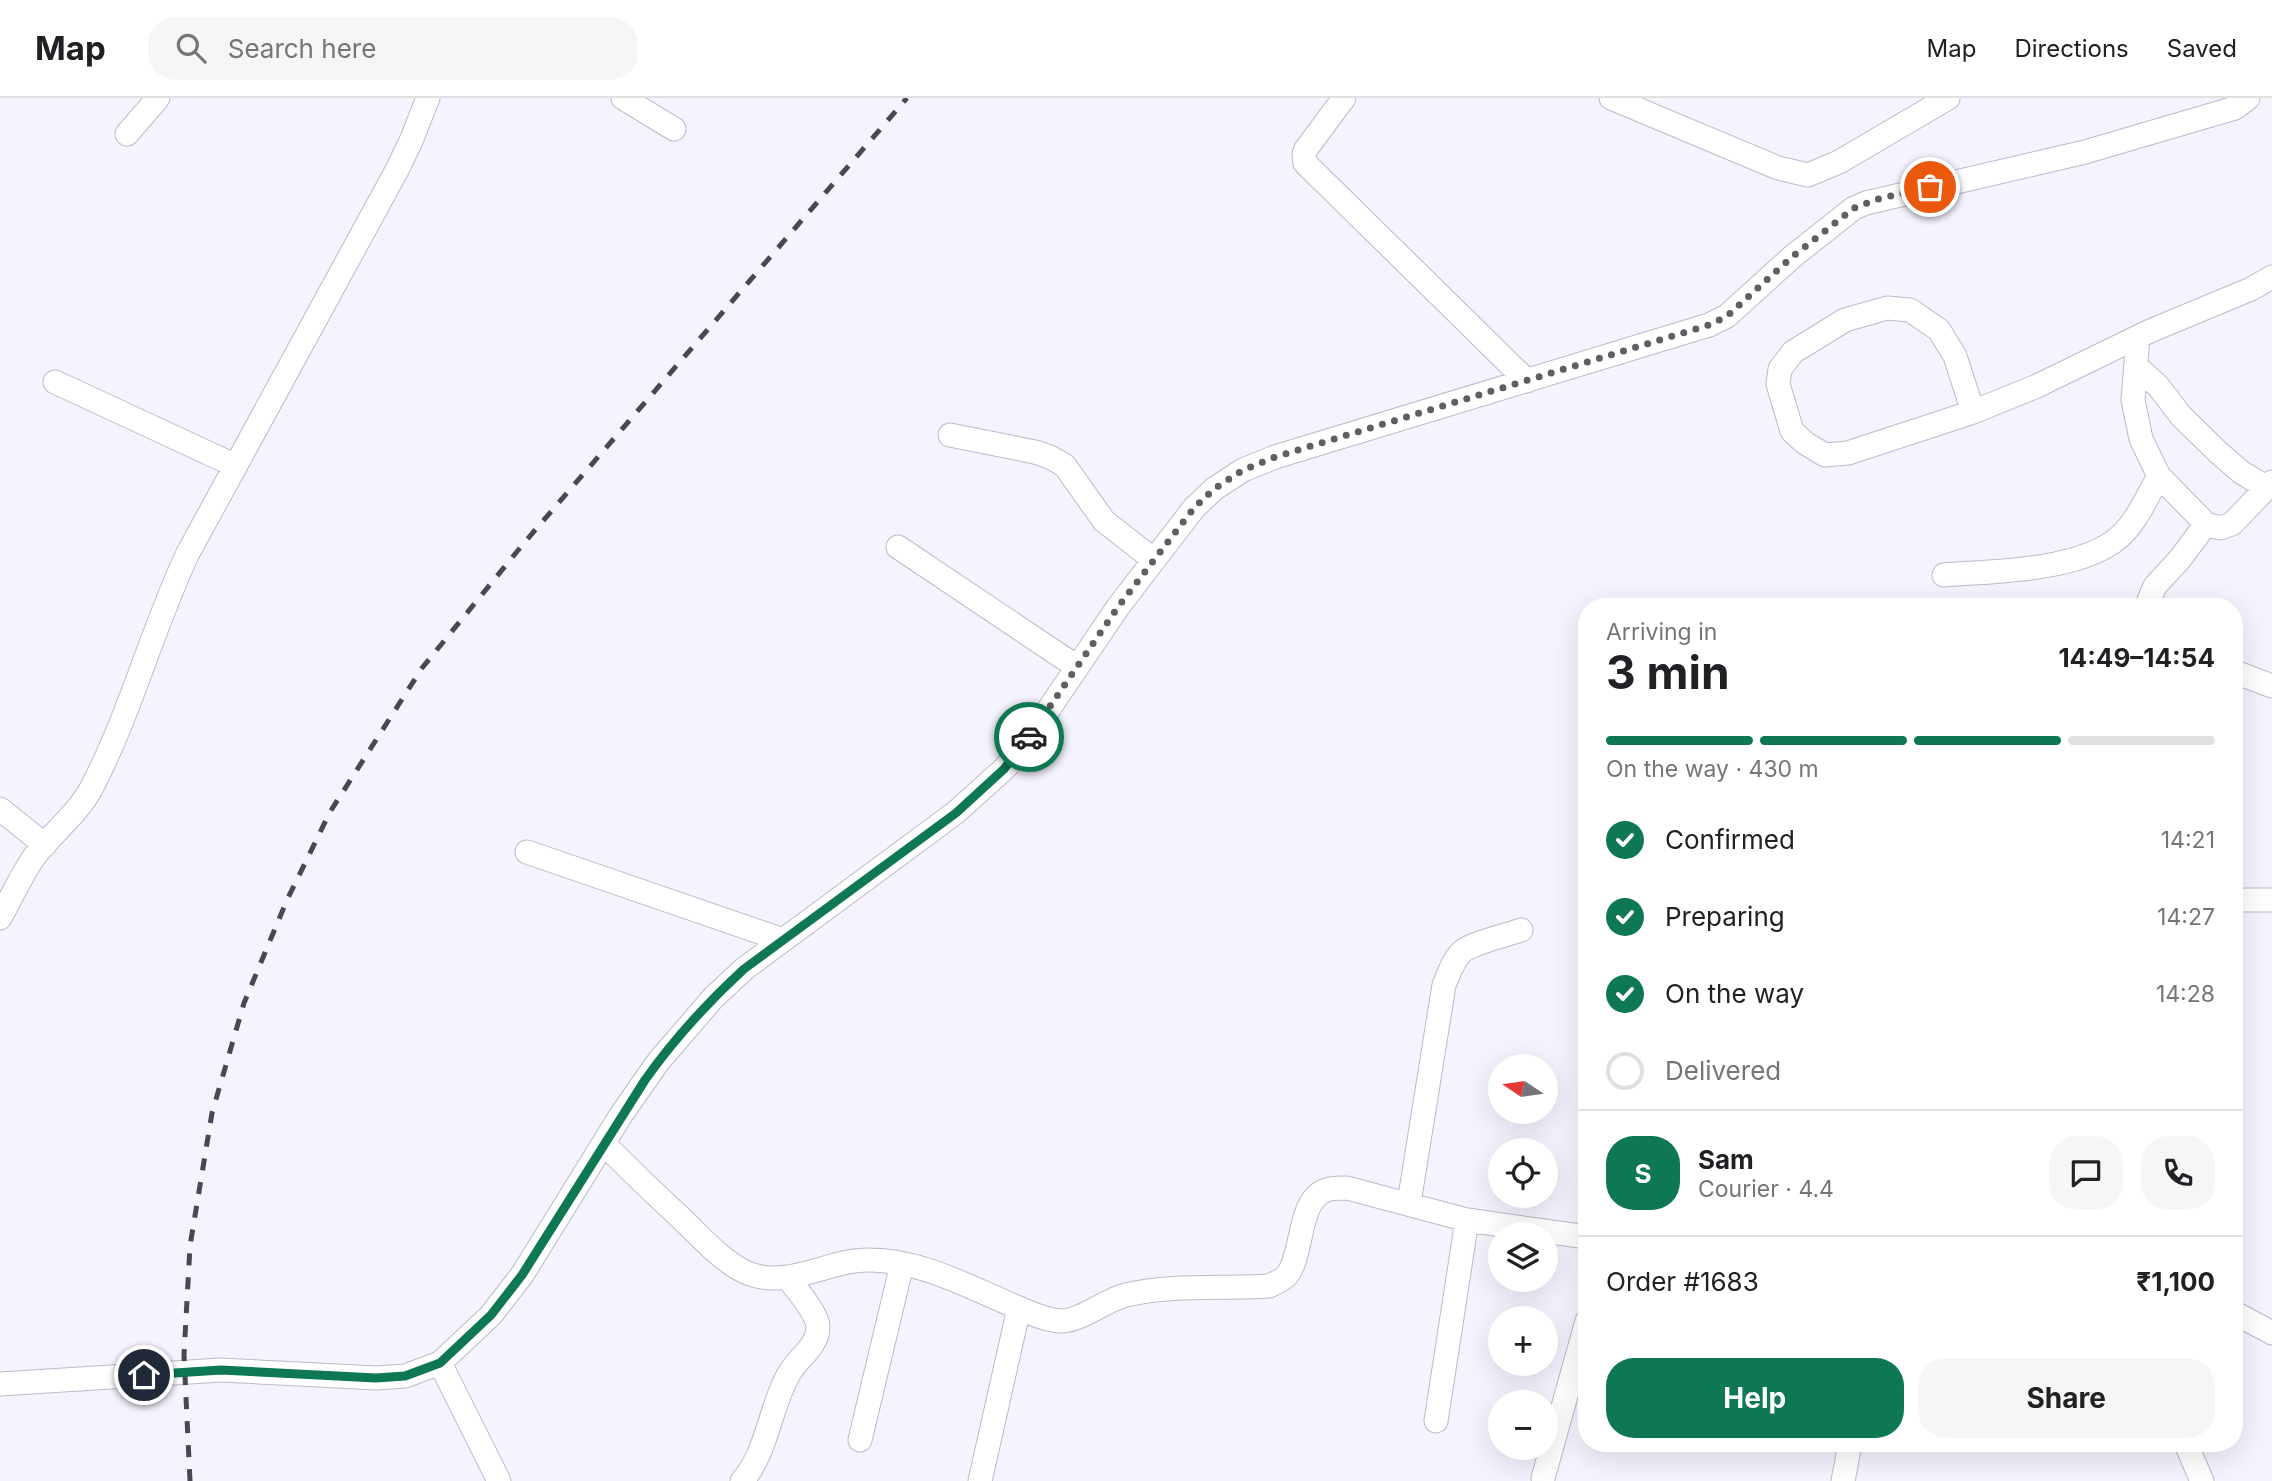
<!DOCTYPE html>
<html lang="en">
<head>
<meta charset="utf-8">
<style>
  :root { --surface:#fff; --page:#f6f6f6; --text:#202124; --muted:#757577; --line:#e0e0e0; --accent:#0d7852 }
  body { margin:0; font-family:Inter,sans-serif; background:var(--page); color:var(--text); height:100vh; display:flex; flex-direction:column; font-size:26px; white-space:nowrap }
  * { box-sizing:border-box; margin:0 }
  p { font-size:23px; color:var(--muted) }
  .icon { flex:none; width:38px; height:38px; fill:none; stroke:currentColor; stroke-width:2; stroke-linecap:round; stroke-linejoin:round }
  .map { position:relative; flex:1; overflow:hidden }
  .sheet { position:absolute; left:1578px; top:500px; width:665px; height:854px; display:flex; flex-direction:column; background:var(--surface); border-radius:28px; box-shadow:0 7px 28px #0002 }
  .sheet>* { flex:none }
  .needle { width:46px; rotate:283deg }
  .fabs { position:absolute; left:1488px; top:956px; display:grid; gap:14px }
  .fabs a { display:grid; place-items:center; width:70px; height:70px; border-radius:50%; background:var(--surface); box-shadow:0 7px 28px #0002; font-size:35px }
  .pin { position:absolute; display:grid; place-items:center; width:60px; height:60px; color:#fff; margin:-30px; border:4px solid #fff; border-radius:50%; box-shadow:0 2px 7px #0007 }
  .courier { position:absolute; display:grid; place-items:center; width:70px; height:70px; margin:-35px; border:5px solid #0d7852; border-radius:50%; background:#fff; color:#222; box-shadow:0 2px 9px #0007 }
  .summary em { font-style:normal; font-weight:700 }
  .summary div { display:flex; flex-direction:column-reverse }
  .summary { display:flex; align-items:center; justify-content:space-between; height:119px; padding:0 28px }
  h1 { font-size:46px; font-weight:700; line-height:52px }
  .bar { display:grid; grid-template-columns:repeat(4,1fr); gap:10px 7px; align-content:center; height:84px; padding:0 28px }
  .bar i { height:9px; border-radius:5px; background:var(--line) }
  .bar .active { background:var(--accent) }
  .bar p { grid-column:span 4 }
  .line { display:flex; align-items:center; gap:18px; padding:0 28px; border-top:2px solid var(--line) }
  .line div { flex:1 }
  .round { display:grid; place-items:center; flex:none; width:74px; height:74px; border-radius:28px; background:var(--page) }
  ol { padding:0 28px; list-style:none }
  li { display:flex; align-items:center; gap:21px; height:77px }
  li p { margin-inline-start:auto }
  li .icon { padding:7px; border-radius:50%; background:var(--accent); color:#fff; stroke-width:4 }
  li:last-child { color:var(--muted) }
  li i { width:38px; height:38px; border:4px solid var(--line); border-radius:50% }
  .button { display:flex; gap:14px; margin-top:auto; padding:14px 28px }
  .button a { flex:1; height:80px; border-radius:28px; background:var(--accent); color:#fff; font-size:28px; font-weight:700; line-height:80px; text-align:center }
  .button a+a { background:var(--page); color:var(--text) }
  header { display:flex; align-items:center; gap:42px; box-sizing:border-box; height:98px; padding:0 35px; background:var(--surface); border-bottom:2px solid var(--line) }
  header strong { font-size:33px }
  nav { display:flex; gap:38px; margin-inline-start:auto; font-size:24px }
  .search { width:490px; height:63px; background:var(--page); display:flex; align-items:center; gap:18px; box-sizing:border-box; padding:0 24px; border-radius:28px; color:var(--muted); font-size:26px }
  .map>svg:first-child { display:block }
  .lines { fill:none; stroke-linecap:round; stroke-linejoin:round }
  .minor-casing { stroke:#bdb9cb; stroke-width:25 }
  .minor { stroke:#fff; stroke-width:23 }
  .rail { stroke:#49474f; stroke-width:5; stroke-dasharray:12 12; stroke-linecap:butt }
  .done { stroke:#5f5e65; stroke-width:7; stroke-dasharray:0 12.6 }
  .route { stroke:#0d7852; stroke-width:9 }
</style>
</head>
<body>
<header>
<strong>Map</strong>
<div class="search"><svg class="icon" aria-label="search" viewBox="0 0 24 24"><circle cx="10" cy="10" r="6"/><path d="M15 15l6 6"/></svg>Search here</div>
<nav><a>Map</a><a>Directions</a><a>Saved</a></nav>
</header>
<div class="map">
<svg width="2272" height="1383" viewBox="0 0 2272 1383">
  <rect width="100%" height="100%" fill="#f5f3fe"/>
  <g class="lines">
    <g class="minor-casing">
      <path id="minor" d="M623,0L674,31
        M1344,0L1306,51L1304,56L1305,65L1527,283
        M1611,0L1778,70L1808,77L1839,64L1948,0
        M127,36L158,0
        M2138,239L2133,302L2141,341L2159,378L2206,426L2220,430L2232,426L2272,384
        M2136,268L2158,288L2181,318L2219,355L2241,374L2267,390
        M55,284L236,368
        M1973,314L1955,258L1939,232L1910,212L1887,210L1845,222L1793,254L1780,271L1778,286L1792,333L1805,345L1825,357L1848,355L1973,314L2037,288L2150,233L2251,191L2272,179
        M950,337L1035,354C1047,357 1055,361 1065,368L1104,423L1154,462
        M898,449L1077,569
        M1944,477C1995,473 2071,473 2113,444C2135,429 2146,400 2159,378
        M2146,509L2155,488L2180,461L2206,426
        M2235,574L2272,588
        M0,711L45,747
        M527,754L783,842
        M2245,802H2272
        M0,820C11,800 21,778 34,759C52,735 78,716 92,689C131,614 152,531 188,455L397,72L411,43L428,0
        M604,1046C630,1072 657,1098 684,1123C703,1141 722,1163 745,1174C786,1193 829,1161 870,1162C920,1162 967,1188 1012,1207C1026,1213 1046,1223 1062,1223C1083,1222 1105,1202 1126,1197C1173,1186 1221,1191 1269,1188C1275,1185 1283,1182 1287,1177C1305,1155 1296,1098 1330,1091C1335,1090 1342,1090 1347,1090L1467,1122L1587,1139
        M1409,1105L1444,887C1449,876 1453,861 1463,853C1473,845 1507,837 1521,832
        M2235,1215L2272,1235
        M440,1265L499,1383
        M0,1286L221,1272L376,1280L405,1278L440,1265L491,1217L522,1177L621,1017L658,964L713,900L744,871L955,715L1004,671L1019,655L1118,509L1194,410L1214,391L1243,372L1275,359L1709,227L1727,218L1792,159L1854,110L1866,105L2085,54L2235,10L2248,0
        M1436,1323L1467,1122
        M860,1342L902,1166
        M2186,1346L2202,1383
        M1543,1380L1587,1223
        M742,1383C768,1354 770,1307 790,1274C799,1259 818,1248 818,1229C818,1216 796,1191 787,1179
        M980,1383L1019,1210
        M1843,1383L1850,1346"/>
    </g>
    <use href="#minor" class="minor"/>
    <path class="rail" d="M190,1383L184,1257L190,1148L212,1015L244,905L287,802L330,714L422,570L524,445L907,0"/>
  </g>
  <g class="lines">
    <path class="done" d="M1029,639L1118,509L1194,410L1214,391L1243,372L1275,359L1709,227L1727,218L1792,159L1854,110L1878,101L1930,89"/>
    <path class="route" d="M144,1277L221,1272L376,1280L405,1278L440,1265L491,1217L522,1177L645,982C674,941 707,905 744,871L956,715L1004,671L1029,639"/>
  </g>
</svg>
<div class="fabs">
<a><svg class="needle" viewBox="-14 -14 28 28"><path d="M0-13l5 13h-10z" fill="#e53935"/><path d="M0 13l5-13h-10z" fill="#757577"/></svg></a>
<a><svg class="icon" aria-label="locate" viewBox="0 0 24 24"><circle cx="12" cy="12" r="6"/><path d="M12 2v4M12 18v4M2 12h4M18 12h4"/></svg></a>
<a><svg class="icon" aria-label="layers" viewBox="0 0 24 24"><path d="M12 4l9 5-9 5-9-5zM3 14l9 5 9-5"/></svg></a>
<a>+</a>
<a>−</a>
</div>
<div class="pin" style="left:1930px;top:89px;background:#ea580c"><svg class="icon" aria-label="bag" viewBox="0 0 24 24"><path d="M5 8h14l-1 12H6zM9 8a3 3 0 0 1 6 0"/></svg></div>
<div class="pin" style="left:144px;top:1277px;background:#1f2937"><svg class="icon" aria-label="home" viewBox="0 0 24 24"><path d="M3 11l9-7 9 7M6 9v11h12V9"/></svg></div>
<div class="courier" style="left:1029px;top:639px"><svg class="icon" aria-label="car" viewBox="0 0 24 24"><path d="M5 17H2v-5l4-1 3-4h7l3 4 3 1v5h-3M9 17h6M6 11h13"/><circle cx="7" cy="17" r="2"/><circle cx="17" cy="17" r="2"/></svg></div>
<section class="sheet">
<div class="summary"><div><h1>3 min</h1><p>Arriving in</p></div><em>14:49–14:54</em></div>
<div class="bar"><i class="active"></i><i class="active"></i><i class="active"></i><i></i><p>On the way · 430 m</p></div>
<ol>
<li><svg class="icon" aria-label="check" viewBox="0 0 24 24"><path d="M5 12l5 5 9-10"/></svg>Confirmed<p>14:21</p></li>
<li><svg class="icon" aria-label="check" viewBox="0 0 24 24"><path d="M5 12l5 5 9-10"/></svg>Preparing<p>14:27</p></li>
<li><svg class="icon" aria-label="check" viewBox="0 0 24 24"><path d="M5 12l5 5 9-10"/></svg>On the way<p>14:28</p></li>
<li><i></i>Delivered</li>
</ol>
<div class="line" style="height:126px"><b class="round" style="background:var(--accent);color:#fff">S</b><div><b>Sam</b><p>Courier · 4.4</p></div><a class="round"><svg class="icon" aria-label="chat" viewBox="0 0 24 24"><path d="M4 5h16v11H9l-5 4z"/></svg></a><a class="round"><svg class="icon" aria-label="phone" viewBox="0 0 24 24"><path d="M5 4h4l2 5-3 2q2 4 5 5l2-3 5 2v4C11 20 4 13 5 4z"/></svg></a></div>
<div class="line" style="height:91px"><div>Order #1683</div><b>₹1,100</b></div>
<div class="button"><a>Help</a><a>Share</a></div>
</section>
</div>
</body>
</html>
